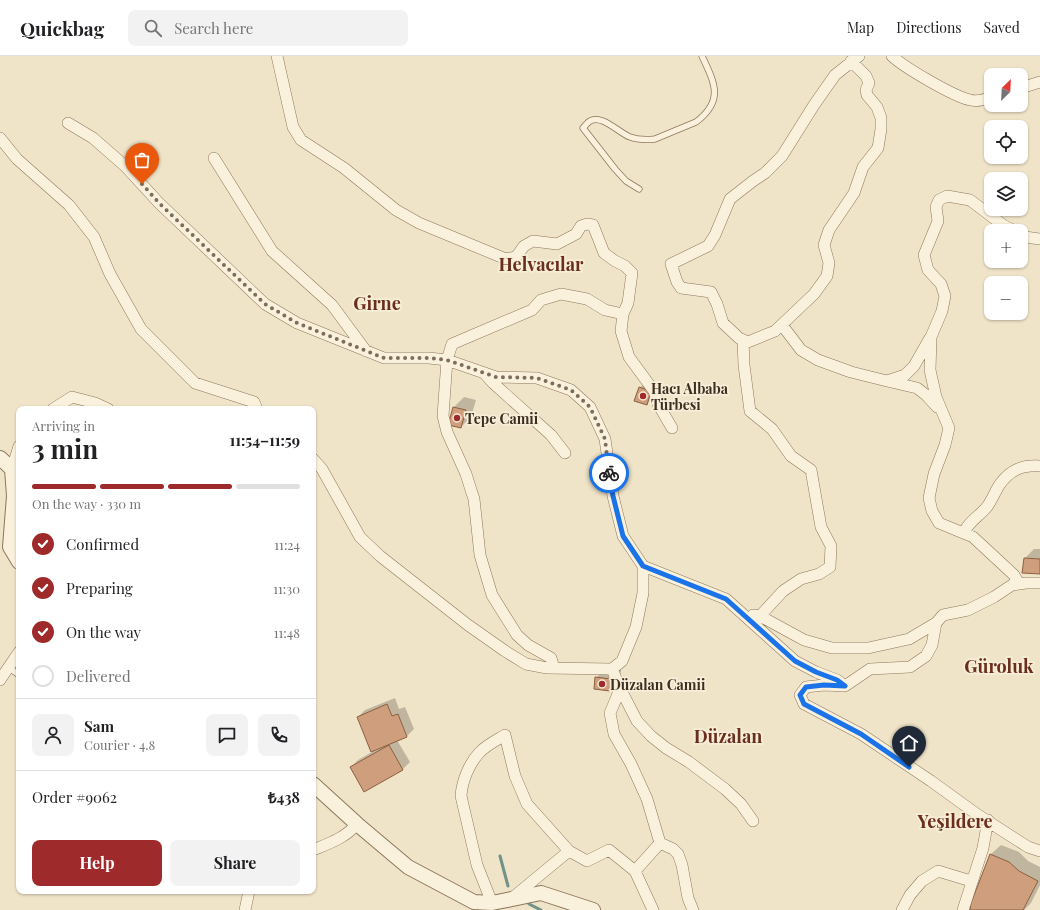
<!DOCTYPE html>
<html lang="en">
<head>
<meta charset="utf-8">
<style>
  :root { --surface:#fff; --page:#f2f2f2; --text:#202124; --muted:#757577; --line:#e0e0e0; --accent:#9e2a2b }
  body { margin:0; font-family:"Playfair Display",serif; background:var(--page); color:var(--text); height:100vh; display:flex; flex-direction:column; font-size:15px; white-space:nowrap }
  * { box-sizing:border-box; margin:0 }
  p { font-size:13px; color:var(--muted) }
  .icon { flex:none; width:22px; height:22px; fill:none; stroke:currentColor; stroke-width:2; stroke-linecap:round; stroke-linejoin:round }
  .map { position:relative; flex:1; overflow:hidden }
  .details { position:absolute; left:16px; top:350px; width:300px; height:488px; display:flex; flex-direction:column; background:var(--surface); border-radius:8px; box-shadow:0 1px 3px #0004 }
  .details>* { flex:none }
  .needle { width:26px; rotate:24deg }
  .fabs { position:absolute; left:984px; top:12px; display:grid; gap:8px }
  .fabs a { display:grid; place-items:center; width:44px; height:44px; border-radius:8px; background:var(--surface); box-shadow:0 1px 3px #0004; font-size:20px }
  .pin { position:absolute; display:grid; place-items:center; width:34px; height:34px; color:#fff; margin:-41px -17px; border-radius:50% 50% 50% 0; rotate:-45deg; box-shadow:0 0 4px #0007 }
  .pin .icon { rotate:45deg }
  .courier { position:absolute; display:grid; place-items:center; width:40px; height:40px; margin:-20px; border:3px solid #1a73e8; border-radius:50%; background:#fff; color:#222; box-shadow:0 1px 5px #0007 }
  .headline em { font-style:normal; font-weight:700 }
  .headline div { display:flex; flex-direction:column-reverse }
  .headline { display:flex; align-items:center; justify-content:space-between; height:68px; padding:0 16px }
  h1 { font-size:26px; font-weight:700; line-height:30px }
  .bar { display:grid; grid-template-columns:repeat(4,1fr); gap:6px 4px; align-content:center; height:48px; padding:0 16px }
  .bar i { height:5px; border-radius:3px; background:var(--line) }
  .bar .active { background:var(--accent) }
  .bar p { grid-column:span 4 }
  .line { display:flex; align-items:center; gap:10px; padding:0 16px; border-top:1px solid var(--line) }
  .line div { flex:1 }
  .round { display:grid; place-items:center; flex:none; width:42px; height:42px; border-radius:8px; background:var(--page) }
  ol { padding:0 16px; list-style:none }
  li { display:flex; align-items:center; gap:12px; height:44px }
  li p { margin-inline-start:auto }
  li .icon { padding:4px; border-radius:50%; background:var(--accent); color:#fff; stroke-width:4 }
  li:last-child { color:var(--muted) }
  li i { width:22px; height:22px; border:2px solid var(--line); border-radius:50% }
  .cta { display:flex; gap:8px; margin-top:auto; padding:8px 16px }
  .cta a { flex:1; height:46px; border-radius:8px; background:var(--accent); color:#fff; font-size:16px; font-weight:700; line-height:46px; text-align:center }
  .cta a+a { background:var(--page); color:var(--text) }
  header { display:flex; align-items:center; gap:24px; box-sizing:border-box; height:56px; padding:0 20px; background:var(--surface); border-bottom:1px solid var(--line) }
  header strong { font-size:19px }
  nav { display:flex; gap:22px; margin-inline-start:auto; font-size:14px }
  .search { width:280px; height:36px; background:var(--page); display:flex; align-items:center; gap:10px; box-sizing:border-box; padding:0 14px; border-radius:8px; color:var(--muted); font-size:15px }
  .map>svg:first-child { display:block }
  .shadow { fill:#0003 }
  .lines { fill:none; stroke-linecap:round; stroke-linejoin:round }
  .stream { stroke:#6f938a; stroke-width:3 }
  .building { fill:#cf9f7d; stroke:#8d5f41 }
  .service-casing { stroke:#8d765c; stroke-width:7 }
  .minor-casing { stroke:#8d765c; stroke-width:12 }
  .tertiary-casing { stroke:#8d765c; stroke-width:16 }
  .service { stroke:#faf1dc; stroke-width:5.5 }
  .minor { stroke:#faf1dc; stroke-width:11 }
  .tertiary { stroke:#faf1dc; stroke-width:14 }
  .done { stroke:#7c6e5b; stroke-width:4; stroke-dasharray:0 7.2 }
  .route { stroke:#1a73e8; stroke-width:5 }
  .poi-dot { fill:#9e2a2b; stroke:#f7eed8; stroke-width:1.5 }
  .labels { text-anchor:middle; dominant-baseline:central; stroke-width:3.5; stroke-linejoin:round; paint-order:stroke }
  .poi-label { font-size:14px; font-weight:bold; fill:#3d2e20; stroke:#f7eed8; text-anchor:start }
  .district-label { font-size:18px; font-weight:bold; fill:#6b2e1e; stroke:#f7eed8 }
</style>
</head>
<body>
<header>
<strong>Quickbag</strong>
<div class="search"><svg class="icon" aria-label="search" viewBox="0 0 24 24"><circle cx="10" cy="10" r="6"/><path d="M15 15l6 6"/></svg>Search here</div>
<nav><a>Map</a><a>Directions</a><a>Saved</a></nav>
</header>
<div class="map">
<svg width="1040" height="854" viewBox="0 0 1040 854">
  <rect width="100%" height="100%" fill="#f0e4c8"/>
  <path class="shadow" d="M644,327L651,343L647,348L640,332Z
    M464,341L476,344L471,361L461,371L450,368L454,351Z
    M1034,493H1040V517L1025,502Z
    M606,612L621,613L620,624L610,634L596,622Z
    M395,642L399,653L405,651L414,673L407,680L397,684L410,706L402,714L351,711L358,704L372,696L358,661L365,654Z
    M1001,789L1019,796L1028,805L1040,811V829L1031,847L1024,854H971L991,798Z"/>
  <g class="lines">
    <path class="stream" d="M500,800L508,830
      M529,848L541,854"/>
  </g>
  <path class="building" d="M639,331L651,335L647,349L634,345Z
    M453,351L466,354L461,372L448,369Z
    M1024,502L1040,503V518L1022,517Z
    M595,621L611,623L610,635L594,633Z
    M387,648L392,660L398,658L407,681L371,696L357,661Z
    M389,689L403,714L364,736L350,711Z
    M990,798L1009,806L1019,815L1038,825L1023,854H970L971,847Z"/>
  <g class="lines">
    <g class="service-casing">
      <path id="service" d="M639,133L626,125L615,113L583,72C585,70 588,66 590,65C602,58 619,77 630,81C638,84 646,84 655,83L696,66C725,44 714,26 702,0
        M8,611L19,619"/>
    </g>
    <g class="minor-casing">
      <path id="minor" d="M277,0L293,71L301,84L344,112L396,154L419,167L506,203L516,201L524,190L533,185L557,188L576,178L581,170L587,168L593,169L604,197L615,205L625,210L632,217L628,247L623,258L605,254L587,243L561,238L541,244L532,254L452,288L447,304L443,360L447,376L466,418L471,434L474,443L480,499L492,539L517,579L528,589L551,602L554,612
        M892,0C905,12 953,40 970,44C978,46 984,44 991,41
        M851,5L866,20L869,27L866,34L867,39L877,51L881,62V73L878,92L863,111L854,137L829,174L824,189L829,207L827,220L814,238L775,275L748,286L739,282L723,267L717,248L711,236L681,232L677,226L671,208L708,190L715,179L730,143L753,125L765,117L782,100L814,49L835,19L859,0
        M1021,32L1040,26
        M68,67L93,82L125,110L159,147L265,248L297,267L384,302H429L447,304L496,321L537,322L571,334L590,351L605,383L613,440L623,480L643,510V537L636,571L622,605L612,613L547,612L526,608L505,595L468,569L380,500L360,481L322,413L313,403
        M0,82L17,103L69,149L94,181L110,218L141,273L195,327L254,346L257,353
        M214,102L272,195L332,249L366,295
        M1015,175L1003,169L970,144L947,140L939,144L936,151L938,165L924,199L928,214L941,228L945,240L942,255L931,281L930,314L936,341L949,372L945,389L934,418L929,442L932,455L939,467L973,481L1014,519L1019,528
        M1021,179L1025,181L1040,183
        M623,258L621,275L629,301L654,335L658,348L672,372
        M782,269L801,294L818,304L851,316L887,325L905,319L914,310L930,282
        M743,284L744,309L750,355L772,373L791,400L811,414L821,471L831,490L830,511L819,518L801,523L783,535L760,560
        M485,318L493,327L551,379L565,397
        M887,325L917,332L926,339L937,351
        M53,353L72,341L95,347L108,353
        M12,413L19,390
        M964,477C968,466 978,461 986,452C992,445 995,435 1000,428C1011,413 1023,409 1040,410
        M643,510L726,543L795,605L816,616L837,624L845,630L870,613L910,611L926,600L932,589L936,567L943,559L968,554L994,541L1012,529L1026,527H1040
        M753,559L760,560L804,584L832,592H868L909,583L936,567
        M612,613L620,632L616,643L610,657L614,678L631,708L647,743L660,787L635,815L653,854
        M0,624L19,596
        M844,630L824,629L806,631L800,639L804,648L861,678L931,725L978,759L1028,791L1040,795
        M620,632L637,665L651,680L666,692L689,706L725,733L741,748L753,765
        M660,787L673,793L678,798L682,809L688,842L693,854
        M313,794C330,787 345,782 357,768
        M511,843L569,795
        M492,847L477,809L461,740C462,725 469,708 479,697C486,689 497,684 505,679L515,720L527,748L569,795L587,805L609,794L635,815
        M245,854L249,835
        M902,854L910,839L922,825L938,815L971,825
        M963,854L983,792L988,764"/>
    </g>
    <g class="tertiary-casing">
      <path id="tertiary" d="M0,402L12,413L14,440L10,491L19,506
        M313,728L357,768L408,811L474,846L492,847L541,837L593,854"/>
    </g>
    <use href="#service" class="service"/>
    <use href="#minor" class="minor"/>
    <use href="#tertiary" class="tertiary"/>
  </g>
  <g class="lines">
    <path class="done" d="M142,128L159,147L265,248L297,267L384,302H429L447,304L496,321L537,322L571,334L590,351L605,383L609,417"/>
    <path class="route" d="M609,417L613,440L623,480L643,510L726,543L795,605L816,616L837,624L845,630L824,629L806,631L800,639L804,648L861,678L909,711"/>
  </g>
  <g class="poi-dot">
    <circle cx="643" cy="340" r="4"/>
    <circle cx="457" cy="362" r="4"/>
    <circle cx="602" cy="628" r="4"/>
  </g>
  <g class="labels">
    <g class="poi-label">
      <text x="651" y="332">Hacı Albaba<tspan x="651" dy="16">Türbesi</tspan></text>
      <text x="465" y="362">Tepe Camii</text>
      <text x="610" y="628">Düzalan Camii</text>
    </g>
    <g class="district-label">
      <text x="541" y="208">Helvacılar</text>
      <text x="377" y="247">Girne</text>
      <text x="999" y="610">Güroluk</text>
      <text x="728" y="680">Düzalan</text>
      <text x="955" y="765">Yeşildere</text>
    </g>
  </g>
</svg>
<div class="fabs">
<a><svg class="needle" viewBox="-14 -14 28 28"><path d="M0-13l5 13h-10z" fill="#e53935"/><path d="M0 13l5-13h-10z" fill="#757577"/></svg></a>
<a><svg class="icon" aria-label="locate" viewBox="0 0 24 24"><circle cx="12" cy="12" r="6"/><path d="M12 2v4M12 18v4M2 12h4M18 12h4"/></svg></a>
<a><svg class="icon" aria-label="layers" viewBox="0 0 24 24"><path d="M12 4l9 5-9 5-9-5zM3 14l9 5 9-5"/></svg></a>
<a>+</a>
<a>−</a>
</div>
<div class="pin" style="left:142px;top:128px;background:#ea580c"><svg class="icon" aria-label="bag" viewBox="0 0 24 24"><path d="M5 8h14l-1 12H6zM9 8a3 3 0 0 1 6 0"/></svg></div>
<div class="pin" style="left:909px;top:711px;background:#1f2937"><svg class="icon" aria-label="home" viewBox="0 0 24 24"><path d="M3 11l9-7 9 7M6 9v11h12V9"/></svg></div>
<div class="courier" style="left:609px;top:417px"><svg class="icon" aria-label="bike" viewBox="0 0 24 24"><circle cx="6" cy="16" r="4"/><circle cx="18" cy="16" r="4"/><path d="M6 16l4-8h5l3 8M10 8l3 8H6M13 5h3"/></svg></div>
<section class="details">
<div class="headline"><div><h1>3 min</h1><p>Arriving in</p></div><em>11:54–11:59</em></div>
<div class="bar"><i class="active"></i><i class="active"></i><i class="active"></i><i></i><p>On the way · 330 m</p></div>
<ol>
<li><svg class="icon" aria-label="check" viewBox="0 0 24 24"><path d="M5 12l5 5 9-10"/></svg>Confirmed<p>11:24</p></li>
<li><svg class="icon" aria-label="check" viewBox="0 0 24 24"><path d="M5 12l5 5 9-10"/></svg>Preparing<p>11:30</p></li>
<li><svg class="icon" aria-label="check" viewBox="0 0 24 24"><path d="M5 12l5 5 9-10"/></svg>On the way<p>11:48</p></li>
<li><i></i>Delivered</li>
</ol>
<div class="line" style="height:72px"><a class="round"><svg class="icon" aria-label="person" viewBox="0 0 24 24"><circle cx="12" cy="8" r="4"/><path d="M4 21q1-7 8-7t8 7"/></svg></a><div><b>Sam</b><p>Courier · 4.8</p></div><a class="round"><svg class="icon" aria-label="chat" viewBox="0 0 24 24"><path d="M4 5h16v11H9l-5 4z"/></svg></a><a class="round"><svg class="icon" aria-label="phone" viewBox="0 0 24 24"><path d="M5 4h4l2 5-3 2q2 4 5 5l2-3 5 2v4C11 20 4 13 5 4z"/></svg></a></div>
<div class="line" style="height:52px"><div>Order #9062</div><b>₺438</b></div>
<div class="cta"><a>Help</a><a>Share</a></div>
</section>
</div>
</body>
</html>
